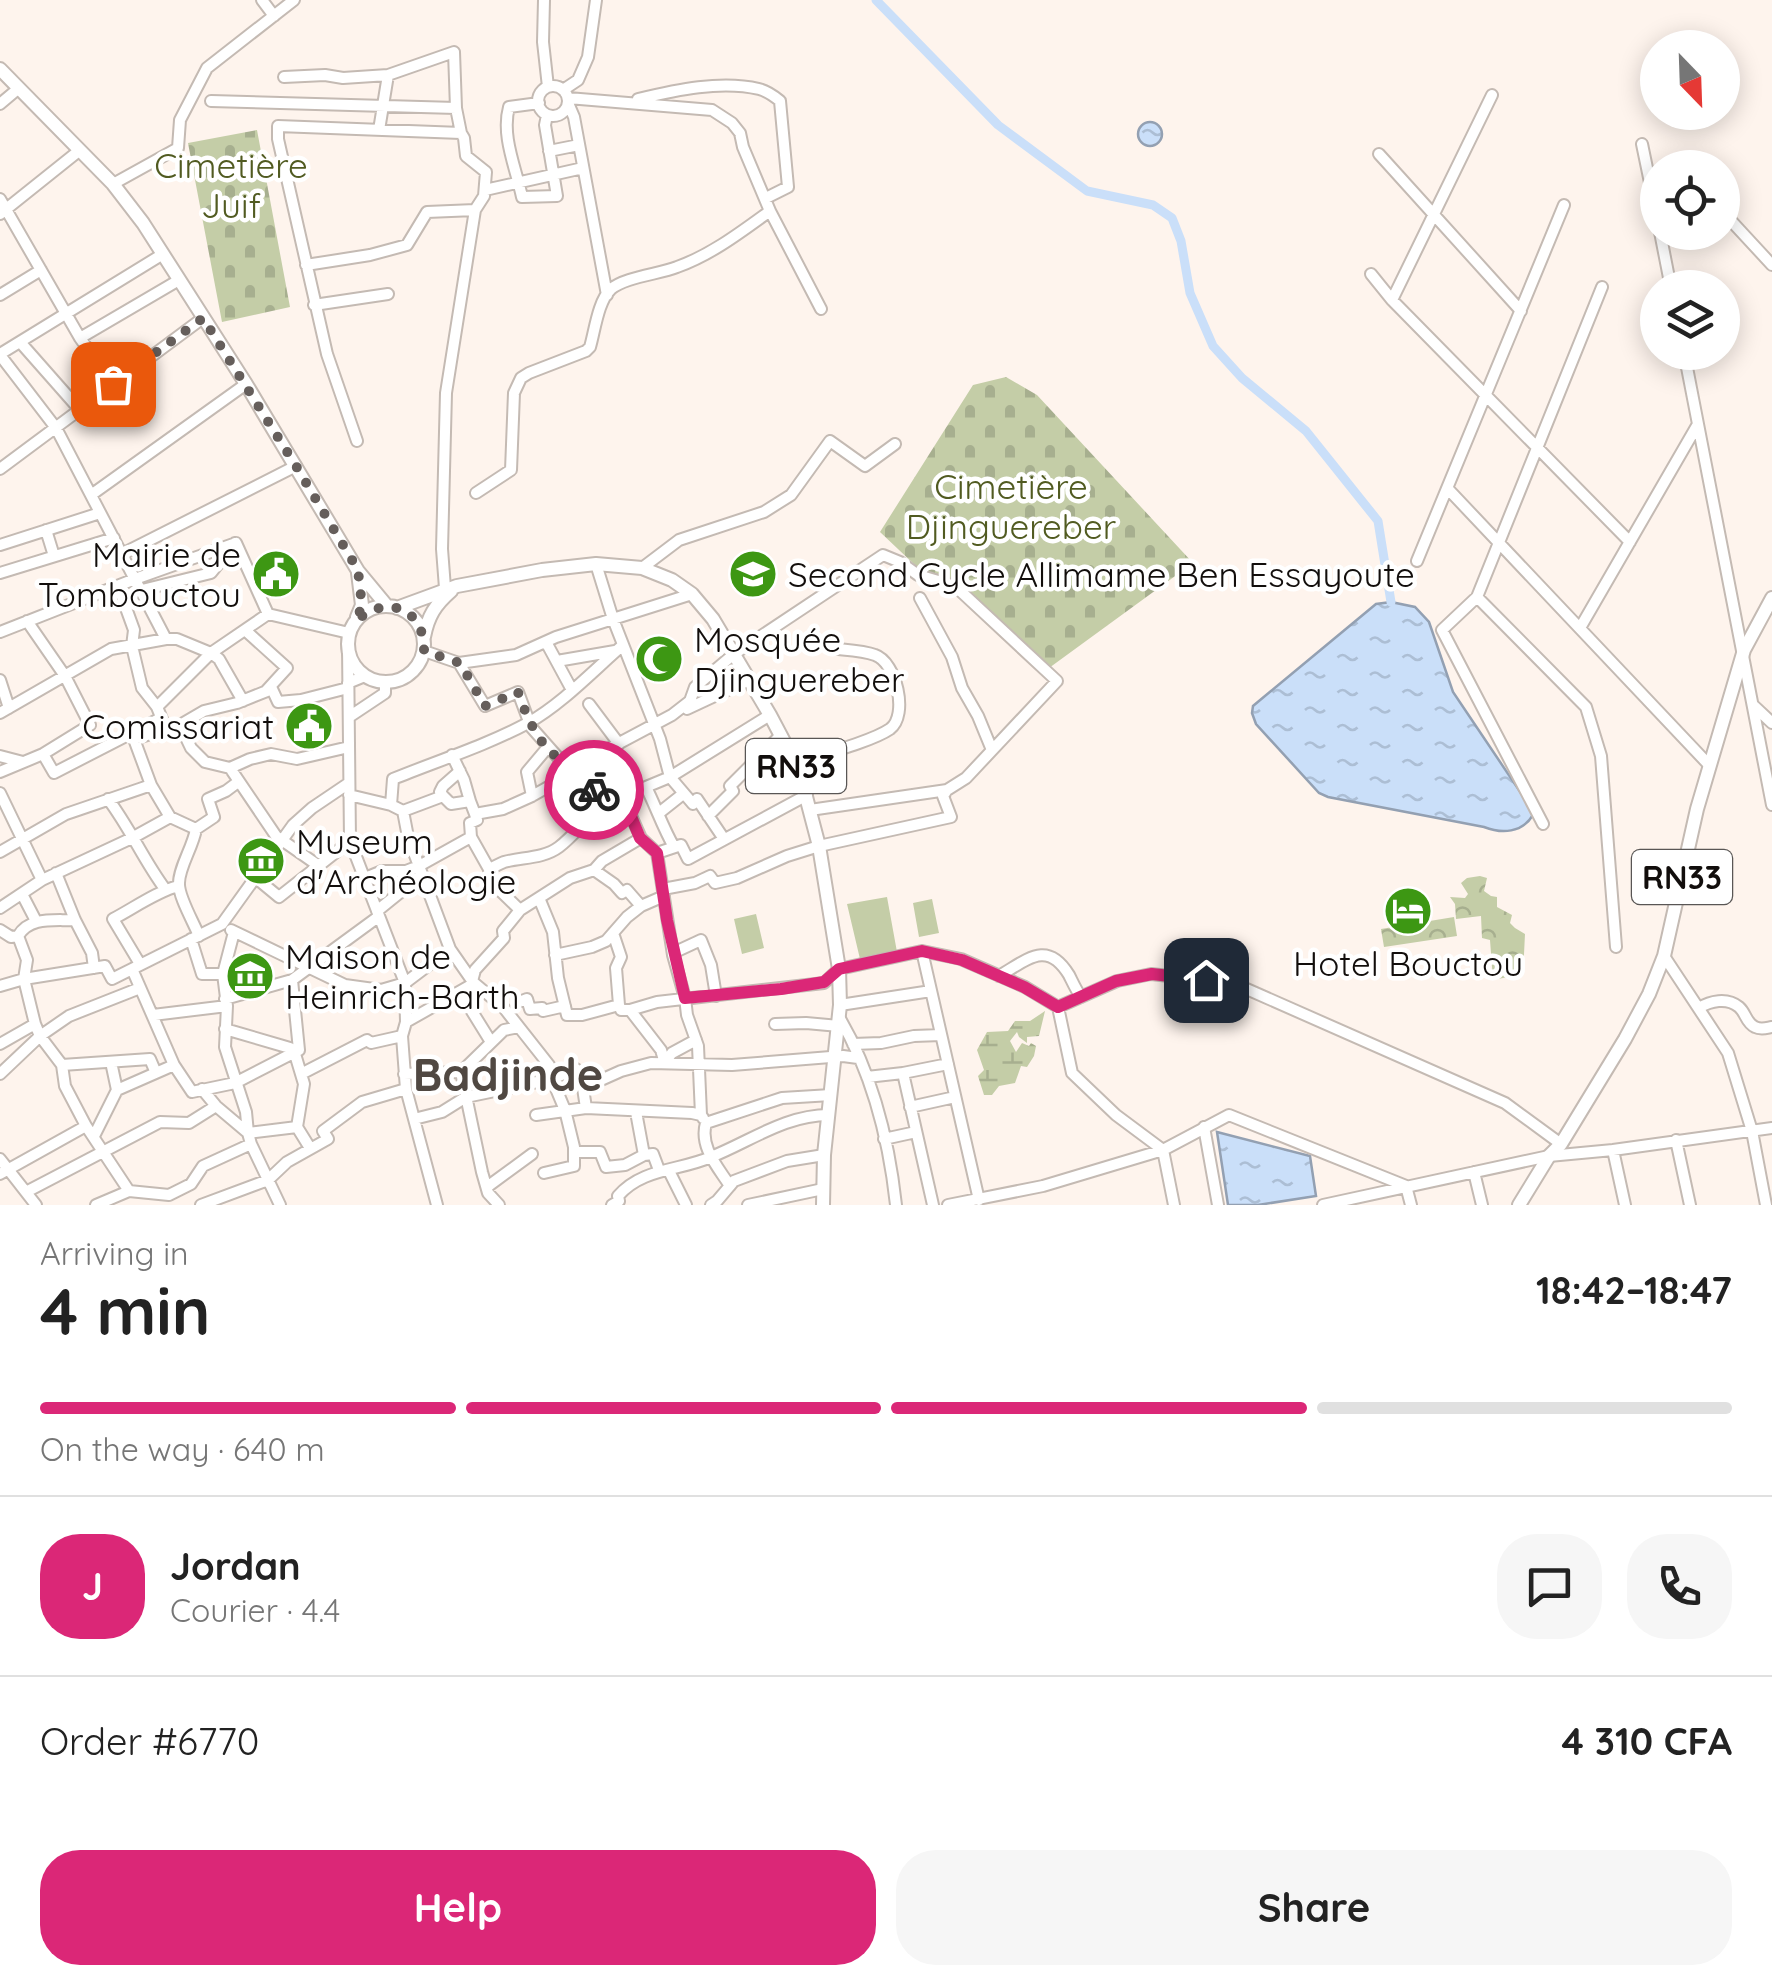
<!DOCTYPE html>
<html lang="en">
<head>
<meta charset="utf-8">
<style>
  :root { --surface:#fff; --page:#f6f6f6; --text:#222; --muted:#767676; --line:#e0e0e0; --accent:#db2777 }
  body { margin:0; font-family:Quicksand,sans-serif; background:var(--page); color:var(--text); height:100vh; display:flex; flex-direction:column; font-size:38px; white-space:nowrap }
  * { box-sizing:border-box; margin:0 }
  p { font-size:32px; color:var(--muted) }
  .icon { flex:none; width:55px; height:55px; fill:none; stroke:currentColor; stroke-width:2; stroke-linecap:round; stroke-linejoin:round }
  .map { position:relative; height:1205px; overflow:hidden }
  .panel { display:flex; flex-direction:column; background:var(--surface); flex:1 }
  .panel>* { flex:none }
  .needle { width:65px; rotate:157deg }
  .fabs { position:absolute; left:1640px; top:30px; display:grid; gap:20px }
  .fabs a { display:grid; place-items:center; width:100px; height:100px; border-radius:50%; background:var(--surface); box-shadow:0 5px 25px #0003; font-size:50px }
  .pin { position:absolute; display:grid; place-items:center; width:85px; height:85px; color:#fff; margin:-42px; border-radius:20px; box-shadow:0 5px 15px #0006 }
  .courier { position:absolute; display:grid; place-items:center; width:100px; height:100px; margin:-50px; border:8px solid #db2777; border-radius:50%; background:#fff; color:#222; box-shadow:0 2px 12px #0007 }
  .head em { font-style:normal; font-weight:700 }
  .head div { display:flex; flex-direction:column-reverse }
  .head { display:flex; align-items:center; justify-content:space-between; height:170px; padding:0 40px }
  h1 { font-size:65px; font-weight:700; line-height:75px }
  .bar { display:grid; grid-template-columns:repeat(4,1fr); gap:15px 10px; align-content:center; height:120px; padding:0 40px }
  .bar i { height:12px; border-radius:8px; background:var(--line) }
  .bar .selected { background:var(--accent) }
  .bar p { grid-column:span 4 }
  .line { display:flex; align-items:center; gap:25px; padding:0 40px; border-top:2px solid var(--line) }
  .line div { flex:1 }
  .round { display:grid; place-items:center; flex:none; width:105px; height:105px; border-radius:40px; background:var(--page) }
  .button { display:flex; gap:20px; margin-top:auto; padding:20px 40px }
  .button a { flex:1; height:115px; border-radius:40px; background:var(--accent); color:#fff; font-size:40px; font-weight:700; line-height:115px; text-align:center }
  .button a+a { background:var(--page); color:var(--text) }
  .map>svg:first-child { display:block }
  .wetland { fill:url(#wetland-marsh) }
  .cemetery { fill:url(#cemetery-stones) }
  .park { fill:url(#park-crowns) }
  .pitch { fill:#c4cda7 }
  .water { fill:url(#water-ripples); stroke:#93a0b2; stroke-width:2.5 }
  .lines { fill:none; stroke-linecap:round; stroke-linejoin:round }
  .canal { stroke:#cadff9; stroke-width:9 }
  .minor-casing { stroke:#c4bab3; stroke-width:14 }
  .major-casing { stroke:#c4bab3; stroke-width:16 }
  .minor { stroke:#fff; stroke-width:10 }
  .major { stroke:#fff; stroke-width:12 }
  .done { stroke:#655e5b; stroke-width:10; stroke-dasharray:0 18 }
  .route { stroke:#db2777; stroke-width:12 }
  .labels { text-anchor:middle; dominant-baseline:central; stroke-width:9; stroke-linejoin:round; paint-order:stroke }
  .shield { fill:#fff; stroke:#595655; stroke-width:2.5 }
  .shield-label { font-size:32px; font-weight:bold; fill:#120e0c }
  .park-label { font-size:35px; fill:#515b21; stroke:#fff }
  .poi-label { font-size:35px; fill:#120e0c; stroke:#fff; text-anchor:start }
  .district-label { font-size:45px; font-weight:bold; fill:#504842; stroke:#fff }
</style>
</head>
<body>
<div class="map">
<svg width="1772" height="1205" viewBox="0 0 1772 1205">
  <defs>
    <pattern id="wetland-marsh" width="20" height="14" patternUnits="userSpaceOnUse" patternTransform="scale(2.5)"><rect width="20" height="14" fill="#c4cda7"/><path d="M1 5h8M5 5V1M11 12h8M15 12V8" fill="none" stroke="#a7af8f"/></pattern>
    <pattern id="cemetery-stones" width="16" height="16" patternUnits="userSpaceOnUse" patternTransform="scale(2.5)"><rect width="16" height="16" fill="#c4cda7"/><path d="M2 7V4a2 2 0 0 1 4 0v3zM10 15v-3a2 2 0 0 1 4 0v3z" fill="#a7af8f"/></pattern>
    <pattern id="park-crowns" width="20" height="18" patternUnits="userSpaceOnUse" patternTransform="scale(2.5)"><rect width="20" height="18" fill="#c4cda7"/><path d="M2 6a3 3 0 1 1 6 0M12 15a3 3 0 1 1 6 0" fill="none" stroke="#a7af8f"/></pattern>
    <pattern id="water-ripples" width="26" height="14" patternUnits="userSpaceOnUse" patternTransform="scale(2.5)"><rect width="26" height="14" fill="#cadff9"/><path d="M2 4q2-2 4 0t4 0M15 11q2-2 4 0t4 0" fill="none" stroke="#acbed4"/></pattern>
  </defs>
  <rect width="100%" height="100%" fill="#fef4ed"/>
  <path class="wetland" d="M1045,1011L1039,1036L1027,1037V1043L1019,1037L1017,1032L1010,1041L1016,1052L1022,1043L1029,1046L1031,1043L1036,1046L1034,1056L1027,1067L1021,1066L1015,1083L999,1086L992,1095H984L978,1076L984,1070L977,1050L987,1032L1008,1031L1015,1021H1030Z"/>
  <path class="cemetery" d="M257,130L290,307L222,322L188,143Z
    M1006,377L1037,395L1193,563L1049,668L960,586L917,567L880,532L973,385Z"/>
  <path class="park" d="M1480,876L1487,878L1484,891L1491,896L1497,897V907L1512,915L1510,923L1515,928L1525,934L1523,974L1493,980L1490,940L1482,938L1481,916L1456,919L1455,904L1450,897L1465,898L1468,894L1461,883L1467,878Z
    M1454,917L1457,936L1384,947L1381,929Z"/>
  <path class="pitch" d="M887,897L897,952L860,959L847,904Z
    M932,899L939,933L919,937L913,903Z
    M756,914L764,948L742,954L734,919Z"/>
  <path class="water" d="M1138 134a12 12 0 1 1 24 0a12 12 0 1 1-24 0Z
    M1391,602L1415,607L1429,622L1453,692L1527,802L1533,815C1522,833 1502,834 1484,827L1328,797L1319,793L1256,724L1252,713L1253,706L1376,604Z
    M1217,1132L1310,1156L1316,1196L1258,1205H1228Z"/>
  <g class="lines">
    <path class="canal" d="M876,0L998,125L1087,191L1153,205L1172,218L1181,241L1190,293L1213,346L1242,378L1306,431L1378,521L1391,602"/>
    <g class="minor-casing">
      <path id="minor" d="M262,0L274,16
        M544,0L543,42L548,87
        M284,77L325,75L343,78L388,75L454,52L456,108L461,133
        M538 101a15 15 0 1 1 30 0a15 15 0 1 1-30 0Z
        M563,90L578,80L588,57L596,0
        M638,99C676,90 721,80 759,89C767,91 774,96 780,101L788,187L766,198
        M211,101L456,108
        M539,103L509,107C501,136 516,168 522,197L557,196L545,125L547,115
        M568,103L574,117L607,295
        M0,104L19,88
        M379,130L388,75
        M1642,144L1658,221
        M549,151L579,145
        M1379,154L1521,311
        M113,184L178,148L180,120L207,68L294,0
        M485,190L583,168
        M0,199L80,338L113,384
        M770,211L821,309
        M1722,211L1772,265
        M0,214L80,150
        M1660,232L1671,288
        M306,265L370,255L407,245L427,212L475,210
        M1371,274L1392,300L1630,542
        M0,295L41,270
        M1392,300L1492,95
        M314,305L388,294
        M80,338L179,280
        M20,342L80,410
        M1684,352L1772,805
        M0,354L163,254
        M0,355L56,428L166,639
        M357,441L327,354L278,139V126L461,133L464,138L466,156L486,172L484,196L475,210L446,393L442,549L445,588
        M0,469L203,318
        M1448,489L1710,766
        M476,493L511,470L514,393L521,378L529,373L586,351L590,347C595,330 598,301 611,289C625,277 660,274 677,267C711,255 741,232 770,211L743,147L740,133L732,123L712,110L568,98
        M91,495L246,384
        M46,530L54,556
        M0,545L100,513
        M122,554L296,466
        M1417,561L1564,205
        M596,564L613,619L660,739L670,777L693,804L697,799L724,839
        M642,568L679,540L764,512L791,495L830,441L865,466L895,444
        M0,573L114,538
        M118,586L134,630L132,646L142,688L157,707
        M138,591L211,573L235,543
        M1477,597L1586,707L1601,756L1616,947
        M920,598L952,657L962,688L978,716L992,750
        M1580,628L1698,424
        M245,630L287,668L266,691
        M0,632L135,579L236,543L268,614
        M546,642L572,690
        M348,647L350,841L405,983L406,1022L402,1036L406,1089L437,1205
        M424,651L459,663L516,655L556,637L692,594
        M557,661L615,651
        M459,663L485,706L518,692L531,727L562,762L603,773L616,779L632,796
        M0,680L9,708
        M348,683L365,676
        M589,704L619,744
        M1754,706L1772,723
        M687,709L749,680
        M0,713L111,649L166,639H177L211,653L268,614L349,633
        M349,717L385,693V682
        M180,725L204,711L237,703L272,689L278,702L301,700L348,688
        M166,729L157,707L211,653L219,659L243,701
        M613,747L630,791
        M43,754L54,773L161,718
        M452,755L464,780L470,801
        M0,756L23,762
        M795,763C819,755 871,742 890,729C909,715 896,662 875,655C862,650 844,650 829,648
        M230,768L276,836L319,866
        M582,768L602,806
        M0,772L43,754L90,725L65,676L27,621
        M151,785L170,817
        M646,787C656,807 663,828 674,847
        M0,793L42,880
        M349,795L391,805L403,811L443,796L451,804L470,801L475,814L503,809L532,796L580,769L610,748L672,715L690,701L695,687L734,654L883,555L900,562L918,575L955,586L1057,681L966,778L947,790L810,810
        M443,796L440,792L443,786L460,771
        M532,796L527,772L548,747
        M629,798L641,789L670,777L770,715
        M108,799C130,828 144,861 165,889
        M391,805L393,779C437,761 485,746 528,723C562,704 594,670 623,645
        M659,813L683,794
        M475,814L477,820L470,823L471,837L419,866L450,949L473,982L504,1008L549,1065L552,1079L565,1110L574,1147V1166L544,1173
        M708,816L733,791L730,786L781,735
        M1543,824L1442,630L1477,597L1602,287
        M196,829L214,817L208,799L226,791L238,782
        M471,837L489,869
        M0,852L66,814L151,785L134,739L180,725L191,748L205,762L230,768L250,759L271,754L297,759L349,747
        M657,853L673,955L685,998L687,1015L698,1046L701,1115
        M594,870L614,884L622,893L627,890L641,906
        M56,873L75,920L92,953L94,968
        M256,878L279,897L350,841
        M365,878L382,871H406L419,866L408,837L403,811
        M663,889L695,883L710,876L715,883L737,878L787,856L819,846L951,817L943,796L947,790
        M22,894L36,921
        M539,898L553,932L558,978L567,1015H582L619,1005L621,1010H630L661,1050L665,1063
        M0,908L42,880L132,838L170,817L196,829C193,847 179,867 179,883C178,896 194,923 199,936
        M520,910L490,881L489,869C494,867 499,864 504,862C522,857 543,859 559,847C585,827 589,806 625,802L641,838
        M377,911L419,877L421,873
        M0,930L11,937L18,936L27,960L24,979L35,1024L40,1036L62,1065L65,1086L86,1126L129,1191L169,1195L191,1184L203,1166L251,1144
        M231,930L345,985L381,990L405,983L450,949
        M234,932L223,974L227,1006L225,1047L246,1112L248,1133L297,1127
        M613,933L621,957L616,968L619,1005
        M18,936C30,916 54,921 75,920
        M191,939L202,974H223
        M922,951L979,1200
        M673,953L701,940L711,965L716,996
        M555,955L592,947L606,941L627,917L641,906L664,896
        M1664,956L1728,1053L1752,1131L1766,1205
        M140,964L113,919C134,908 156,892 178,886
        M132,969L174,1065L192,1092L235,1083L299,1050L292,980
        M999,976C1027,960 1047,939 1069,975C1073,983 1076,990 1081,997
        M0,986L24,979L105,966L112,979L222,924L293,825L312,808L349,783
        M460,992L491,1042
        M225,999L292,980L378,917
        M522,1001L527,999L530,1009L542,1008L543,1011L565,1006
        M840,1005L931,991
        M1058,1007L1117,981L1151,974L1233,983L1505,1103L1561,1144
        M1699,1008C1710,1001 1727,997 1739,1007C1746,1013 1746,1023 1755,1027C1761,1030 1766,1028 1772,1027
        M630,1010L657,1002L824,983L839,969L922,951L961,959L1025,987L1058,1007L1072,1073L1116,1115L1163,1150L1174,1205
        M153,1015L227,1006
        M839,1017C872,1073 889,1141 896,1205
        M406,1022L471,985L475,970L504,938L503,931L520,910L570,878L594,870L602,861L641,838L657,853L681,845L688,859L807,795
        M775,1024L806,1023L839,1026
        M225,1029L290,1048L295,1054L304,1084L297,1127L310,1148
        M0,1044L35,1024
        M853,1044L881,1043L914,1036L941,1035
        M665,1062L672,1053L696,1040
        M62,1065L150,1059L156,1073
        M461,1072L482,1172L488,1193L499,1205
        M903,1073L933,1205
        M0,1074L40,1036L69,1016L140,988
        M301,1074L367,1040L371,1043L402,1036
        M404,1074L461,1072L504,1030L519,1027
        M867,1077L903,1073L948,1064
        M583,1088L621,1071L651,1063L732,1065L843,1056L858,1058
        M202,1089L216,1106L248,1133L251,1144L280,1205
        M117,1090L174,1065
        M910,1107L955,1097
        M636,1112L644,1155L653,1154L659,1170
        M536,1115L586,1108L692,1113L701,1115L703,1118
        M414,1119L442,1112L466,1097L552,1079L576,1069L583,1088L586,1108
        M1204,1127L1218,1205
        M94,1136L117,1090L111,1062
        M884,1139L916,1132
        M1676,1140L1690,1205
        M1613,1150L1625,1205
        M575,1152H600L606,1167L625,1165L644,1155
        M0,1159L36,1205
        M669,1171L686,1205
        M1474,1172L1482,1205
        M0,1174L86,1126
        M730,1186C718,1167 699,1147 706,1123L782,1098L831,1095
        M487,1187L532,1154
        M26,1192L160,1122L189,1123L216,1106
        M96,1205L129,1191
        M201,1205L268,1180L287,1162L328,1139L323,1131L362,1102L406,1089
        M612,1205L619,1201L618,1196C642,1168 679,1171 711,1157C751,1141 785,1115 829,1115
        M711,1205L717,1201L734,1181L787,1161L824,1155
        M748,1205L823,1189
        M948,1205L1043,1186L1163,1150L1229,1115L1406,1186L1411,1205
        M1323,1205L1549,1156L1613,1150L1772,1128"/>
    </g>
    <g class="major-casing">
      <path id="major" d="M0,69L113,184L143,223L246,384L358,571L387,606
        M348 644a38 38 0 1 1 76 0a38 38 0 1 1-76 0Z
        M397,608L457,586L542,570L596,564L642,568L672,580L692,594L713,619L770,715L799,770L819,846L839,969L840,1005L824,1155L823,1205
        M357,617L362,605L358,573
        M424,637C428,616 435,605 451,591
        M1519,1205L1549,1156L1561,1144L1625,1039L1649,994L1664,956L1697,809L1744,650L1772,598"/>
    </g>
    <use href="#minor" class="minor"/>
    <use href="#major" class="major"/>
  </g>
  <g class="lines">
    <path class="done" d="M113,384L203,318L296,466L358,570L362,606L356,621C387,593 425,609 424,651L460,663L485,706L518,692C529,724 546,762 582,768L594,790"/>
    <path class="route" d="M594,790L602,806L625,802L640,838L657,853L667,920L685,998L781,989L824,982L839,969L922,951L962,960L1024,987L1058,1007L1116,981L1152,974L1206,980"/>
  </g>
  <defs>
    <g id="civic-disc" transform="scale(2.5)"><circle r="9.5" fill="#3d9713" stroke="#fff"/><path d="M-.6-6.5H3V-4.5H.6V-3L4-1V1h2V6H-6V1h2V-1L-.6-3ZM-1.2 2.5V6h2.4V2.5Z" fill="#fff"/></g>
    <g id="school-disc" transform="scale(2.5)"><circle r="9.5" fill="#3d9713" stroke="#fff"/><path d="M0-5L7-2L0 1L-7-2ZM-4 1L0 2.5L4 1V4Q0 6-4 4Z" fill="#fff"/></g>
    <g id="mosque-disc" transform="scale(2.5)"><circle r="9.5" fill="#3d9713" stroke="#fff"/><path d="M3.5-4.9A6 6 0 1 0 3.5 4.9A5 5 0 1 1 3.5-4.9Z" fill="#fff"/></g>
    <g id="museum-disc" transform="scale(2.5)"><circle r="9.5" fill="#3d9713" stroke="#fff"/><path d="M0-6L6-3V-2H-6V-3ZM-5-1h2V3h-2ZM-1-1h2V3h-2ZM3-1h2V3H3ZM-6 4H6V6H-6Z" fill="#fff"/></g>
    <g id="hotel-disc" transform="scale(2.5)"><circle r="9.5" fill="#3d9713" stroke="#fff"/><path d="M-6-4.5h1.5V1H6V5H4.5V3h-9V5H-6ZM-4 0a1.8 1.8 0 1 1 3.6 0ZM.5 0V-2.5h3Q6-2.5 6 0Z" fill="#fff"/></g>
  </defs>
  <g fill-rule="evenodd">
    <use href="#civic-disc" x="276" y="574"/>
    <use href="#school-disc" x="753" y="574"/>
    <use href="#mosque-disc" x="659" y="659"/>
    <use href="#civic-disc" x="309" y="726"/>
    <use href="#museum-disc" x="261" y="861"/>
    <use href="#hotel-disc" x="1408" y="911"/>
    <use href="#museum-disc" x="250" y="976"/>
  </g>
  <g class="labels">
    <g class="shield">
      <rect x="746" y="739" width="100" height="54" rx="8"/>
      <rect x="1632" y="850" width="100" height="54" rx="8"/>
    </g>
    <g class="shield-label">
      <text x="796" y="766">RN33</text>
      <text x="1682" y="877">RN33</text>
    </g>
    <g class="park-label">
      <text x="231" y="165">Cimetière<tspan x="231" dy="40">Juif</tspan></text>
      <text x="1011" y="486">Cimetière<tspan x="1011" dy="40">Djinguereber</tspan></text>
    </g>
    <g class="poi-label">
      <text x="241" y="554" text-anchor="end">Mairie de<tspan x="241" dy="40">Tombouctou</tspan></text>
      <text x="788" y="574">Second Cycle Allimame Ben Essayoute</text>
      <text x="694" y="639">Mosquée<tspan x="694" dy="40">Djinguereber</tspan></text>
      <text x="274" y="726" text-anchor="end">Comissariat</text>
      <text x="296" y="841">Museum<tspan x="296" dy="40">d'Archéologie</tspan></text>
      <text x="285" y="956">Maison de<tspan x="285" dy="40">Heinrich-Barth</tspan></text>
      <text x="1408" y="963" text-anchor="middle">Hotel Bouctou</text>
    </g>
    <g class="district-label">
      <text x="508" y="1074">Badjinde</text>
    </g>
  </g>
</svg>
<div class="fabs">
<a><svg class="needle" viewBox="-14 -14 28 28"><path d="M0-13l5 13h-10z" fill="#e53935"/><path d="M0 13l5-13h-10z" fill="#767676"/></svg></a>
<a><svg class="icon" aria-label="locate" viewBox="0 0 24 24"><circle cx="12" cy="12" r="6"/><path d="M12 2v4M12 18v4M2 12h4M18 12h4"/></svg></a>
<a><svg class="icon" aria-label="layers" viewBox="0 0 24 24"><path d="M12 4l9 5-9 5-9-5zM3 14l9 5 9-5"/></svg></a>
</div>
<div class="pin" style="left:113px;top:384px;background:#ea580c"><svg class="icon" aria-label="bag" viewBox="0 0 24 24"><path d="M5 8h14l-1 12H6zM9 8a3 3 0 0 1 6 0"/></svg></div>
<div class="pin" style="left:1206px;top:980px;background:#1f2937"><svg class="icon" aria-label="home" viewBox="0 0 24 24"><path d="M3 11l9-7 9 7M6 9v11h12V9"/></svg></div>
<div class="courier" style="left:594px;top:790px"><svg class="icon" aria-label="bike" viewBox="0 0 24 24"><circle cx="6" cy="16" r="4"/><circle cx="18" cy="16" r="4"/><path d="M6 16l4-8h5l3 8M10 8l3 8H6M13 5h3"/></svg></div>
</div>
<section class="panel">
<div class="head"><div><h1>4 min</h1><p>Arriving in</p></div><em>18:42–18:47</em></div>
<div class="bar"><i class="selected"></i><i class="selected"></i><i class="selected"></i><i></i><p>On the way · 640 m</p></div>
<div class="line" style="height:180px"><b class="round" style="background:var(--accent);color:#fff">J</b><div><b>Jordan</b><p>Courier · 4.4</p></div><a class="round"><svg class="icon" aria-label="chat" viewBox="0 0 24 24"><path d="M4 5h16v11H9l-5 4z"/></svg></a><a class="round"><svg class="icon" aria-label="phone" viewBox="0 0 24 24"><path d="M5 4h4l2 5-3 2q2 4 5 5l2-3 5 2v4C11 20 4 13 5 4z"/></svg></a></div>
<div class="line" style="height:130px"><div>Order #6770</div><b>4 310 CFA</b></div>
<div class="button"><a>Help</a><a>Share</a></div>
</section>
</body>
</html>
